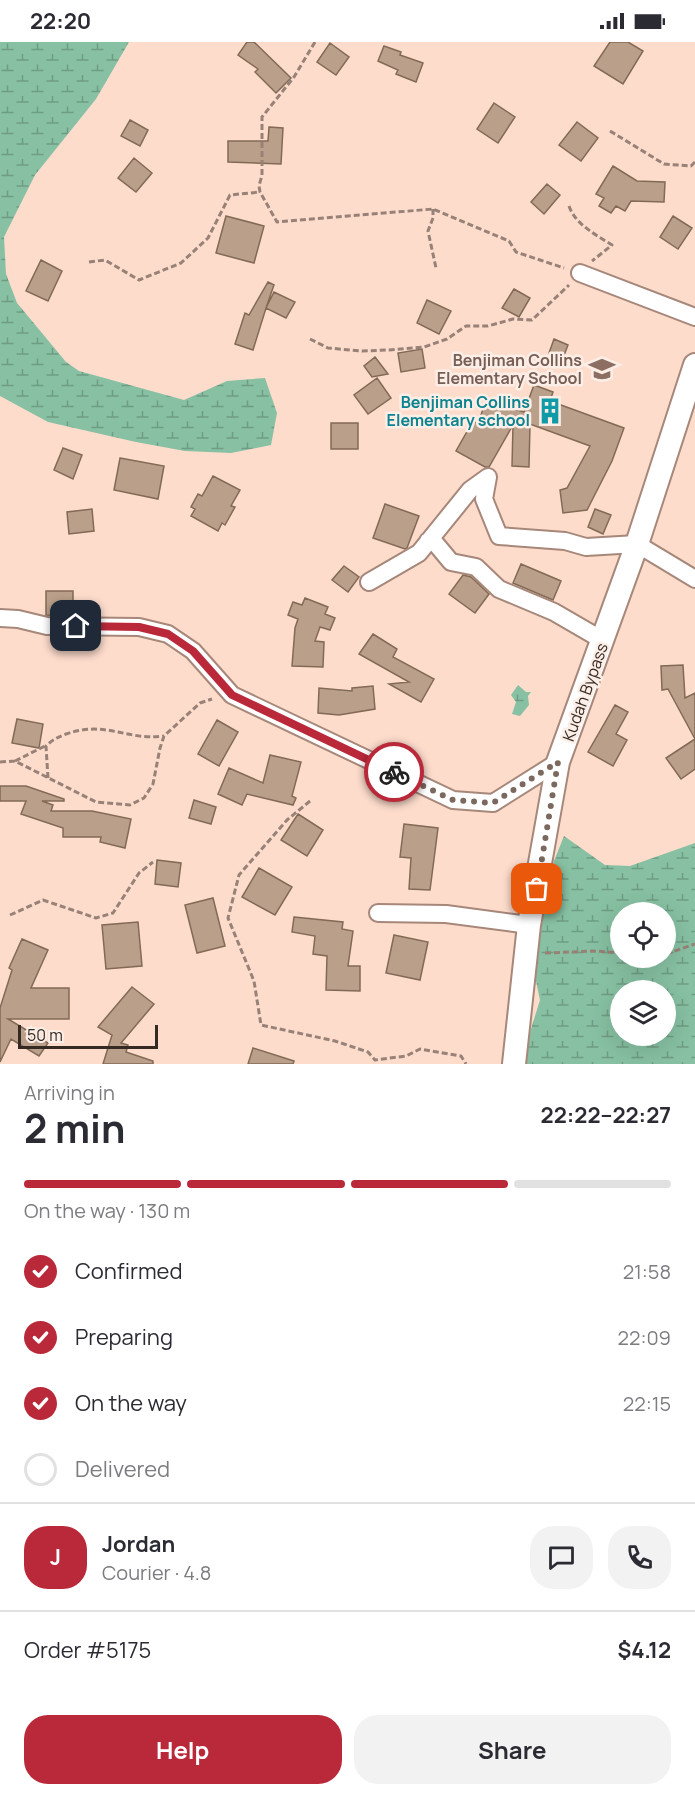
<!DOCTYPE html>
<html lang="en">
<head>
<meta charset="utf-8">
<style>
  :root { --surface:#fff; --page:#f2f2f3; --text:#2b2b33; --muted:#7c7c81; --line:#e1e1e2; --accent:#ba2939 }
  body { margin:0; font-family:Manrope,sans-serif; background:var(--page); color:var(--text); height:100vh; display:flex; flex-direction:column; font-size:22px; white-space:nowrap }
  * { box-sizing:border-box; margin:0 }
  p { font-size:20px; color:var(--muted) }
  .icon { flex:none; width:33px; height:33px; fill:none; stroke:currentColor; stroke-width:2; stroke-linecap:round; stroke-linejoin:round }
  .map { position:relative; height:1022px; overflow:hidden }
  .details { display:flex; flex-direction:column; background:var(--surface); flex:1 }
  .details>* { flex:none }
  .fabs { position:absolute; left:610px; top:860px; display:grid; gap:12px }
  .fabs a { display:grid; place-items:center; width:66px; height:66px; border-radius:50%; background:var(--surface); box-shadow:0 6px 24px #0002; font-size:30px }
  .scale { position:absolute; left:18px; bottom:15px; width:140px; box-sizing:border-box; padding-left:6px; border:3px solid #352923; border-top:0; font-size:16px; line-height:21px; white-space:nowrap; color:#352923; -webkit-text-stroke:4px #fbeee7; paint-order:stroke }
  .pin { position:absolute; display:grid; place-items:center; width:51px; height:51px; color:#fff; margin:-26px; border-radius:12px; box-shadow:0 3px 9px #0006 }
  .courier { position:absolute; display:grid; place-items:center; width:60px; height:60px; margin:-30px; border:4px solid #ba2939; border-radius:50%; background:#fff; color:#222; box-shadow:0 2px 8px #0007 }
  .head em { font-style:normal; font-weight:700 }
  .head div { display:flex; flex-direction:column-reverse }
  .head { display:flex; align-items:center; justify-content:space-between; height:102px; padding:0 24px }
  h1 { font-size:39px; font-weight:700; line-height:45px }
  .bar { display:grid; grid-template-columns:repeat(4,1fr); gap:9px 6px; align-content:center; height:72px; padding:0 24px }
  .bar i { height:8px; border-radius:4px; background:var(--line) }
  .bar .on { background:var(--accent) }
  .bar p { grid-column:span 4 }
  .line { display:flex; align-items:center; gap:15px; padding:0 24px; border-top:2px solid var(--line) }
  .line div { flex:1 }
  .round { display:grid; place-items:center; flex:none; width:63px; height:63px; border-radius:24px; background:var(--page) }
  ol { padding:0 24px; list-style:none }
  li { display:flex; align-items:center; gap:18px; height:66px }
  li p { margin-inline-start:auto }
  li .icon { padding:6px; border-radius:50%; background:var(--accent); color:#fff; stroke-width:4 }
  li:last-child { color:var(--muted) }
  li i { width:33px; height:33px; border:3px solid var(--line); border-radius:50% }
  .button { display:flex; gap:12px; margin-top:auto; padding:12px 24px }
  .button a { flex:1; height:69px; border-radius:24px; background:var(--accent); color:#fff; font-size:24px; font-weight:700; line-height:69px; text-align:center }
  .button a+a { background:var(--page); color:var(--text) }
  .status { display:flex; justify-content:space-between; align-items:center; height:42px; padding:0 30px; background:var(--surface); direction:ltr }
  .status svg { height:16px; fill:currentColor }
  .map>svg:first-child { display:block }
  .wetland { fill:url(#wetland-marsh); fill-rule:evenodd }
  .building { fill:#baa08a; stroke:#826a56; stroke-width:1.5 }
  .lines { fill:none; stroke-linecap:round; stroke-linejoin:round }
  .street-casing { stroke:#a68779; stroke-width:20 }
  .secondary-casing { stroke:#a68779; stroke-width:26 }
  .path { stroke:#988277; stroke-width:3; stroke-dasharray:6 3; stroke-linecap:butt }
  .street { stroke:#fff; stroke-width:16 }
  .secondary { stroke:#fff; stroke-width:22 }
  .done { stroke:#7b685e; stroke-width:6; stroke-dasharray:0 10.8 }
  .route { stroke:#ba2939; stroke-width:8 }
  .labels { text-anchor:middle; dominant-baseline:central; stroke-width:5; stroke-linejoin:round; paint-order:stroke }
  .education-label { font-size:16px; font-weight:bold; fill:#785e54; stroke:#fbeee7; text-anchor:end }
  .culture-label { font-size:16px; font-weight:bold; fill:#0d838f; stroke:#fbeee7; text-anchor:end }
  .street-label { font-size:16px; fill:#352923; stroke:#fbeee7 }
</style>
</head>
<body>
<div class="status"><b>22:20</b><svg viewBox="0 0 49 12"><path d="M0 12V9h3v3zM5 12V6h3v6zM10 12V3h3v9zM15 12V0h3v12zM26 1h20v11H26zM47 4h2v5h-2z"/></svg></div>
<div class="map">
<svg width="695" height="1022" viewBox="0 0 695 1022">
  <defs>
    <pattern id="wetland-marsh" width="20" height="14" patternUnits="userSpaceOnUse" patternTransform="scale(1.5)"><rect width="20" height="14" fill="#87c0a2"/><path d="M1 5h8M5 5V1M11 12h8M15 12V8" fill="none" stroke="#6f9c84"/></pattern>
  </defs>
  <rect width="100%" height="100%" fill="#fddccc"/>
  <path class="wetland" d="M0,0H129L96,57L35,133L4,195L6,232L17,261L66,320L79,329L184,358L227,339L265,336L277,371L271,403L231,411L185,409L136,400L48,380L0,354Z
    M518,643L526,650H531L528,654L529,663L520,674L512,672L516,660L511,653Z
    M564,794L605,823L630,824L695,801V1022H523L531,987L540,958L534,930L545,864L554,819ZM621,870H666V915H621ZM621,948H666V993H621Z"/>
  <path class="building" d="M247,0H254L291,36L276,51L255,30L258,27L238,13Z
    M610,0H628L643,9L623,42L594,24Z
    M330,1L349,15L336,33L317,20Z
    M384,4L401,10L400,13L423,21L416,40L396,32L398,28L378,19Z
    M494,61L515,75L498,101L477,87Z
    M130,78L148,88L140,104L121,94Z
    M577,80L598,96L581,119L559,103Z
    M269,85L283,86L281,122L228,120V99H268Z
    M134,116L152,131L136,150L118,136Z
    M613,124L637,139L665,140L664,160L631,159L625,169L616,164L611,171L599,164L604,156L596,152Z
    M547,142L560,153L544,172L531,160Z
    M226,174L264,184L254,221L216,211Z
    M673,174L692,186L678,207L660,195Z
    M41,218L62,229L48,259L26,249Z
    M268,240L274,243L266,266L274,250L295,260L286,276L266,266L253,308L235,302L245,271L249,273Z
    M514,247L530,256L519,275L502,266Z
    M427,258L451,269L439,292L417,281Z
    M554,297L568,303L563,316L549,311Z
    M422,307L425,326L401,330L398,311Z
    M375,315L388,332L372,335L364,324Z
    M377,336L391,356L368,372L354,353Z
    M534,343L553,350L550,359L624,386L612,419L587,468L563,471L560,448L567,446L590,404L530,382L529,425L512,424L513,383L489,425H485L456,409L473,379L478,382L486,358L524,370Z
    M331,381H358V407H331Z
    M63,406L82,413L73,437L54,428Z
    M120,416L164,424L158,457L114,448Z
    M213,434L240,448L231,464L235,465L225,483L222,481L218,489L191,474L195,467L191,465L198,452L202,454Z
    M385,462L419,474L407,506L405,507L373,496Z
    M92,467L94,489L69,492L67,470Z
    M595,467L611,473L603,492L588,485Z
    M521,522L561,539L553,558L513,541Z
    M344,524L359,535L348,550L332,538Z
    M463,533L471,535L489,552L475,571L449,552Z
    M46,549H73V574L46,573Z
    M305,556L328,565L325,572L335,576L330,588L320,585L315,599L324,600L323,625L292,624L295,586L298,577L288,573L293,560L302,563Z
    M373,592L397,607L393,615L434,637L421,660L389,642L409,640L359,612Z
    M683,623L685,656L695,651V727L681,737L666,716L695,697L668,647L662,648L661,624Z
    M373,644L375,667L339,673L318,671L319,646L352,649V646Z
    M615,663L628,670L616,692L627,698L613,724L588,710Z
    M17,677L43,682L39,706L12,701Z
    M217,678L238,690L219,724L198,712Z
    M270,713L301,720L292,754L296,756L293,763L247,752L242,763L218,752L229,726L263,741Z
    M0,744H26L64,757V759H42L53,763L51,769H92L131,777L125,806L100,800L101,795H63V786L21,772L26,759H0Z
    M194,758L216,765L211,782L189,776Z
    M298,772L323,788L307,814L281,798Z
    M404,782L438,786L430,848L409,847L411,816L400,815Z
    M157,818L181,821L178,845L155,842Z
    M259,826L292,845L275,873L242,855Z
    M213,856L225,904L197,911L185,863Z
    M294,875L343,880L342,887L353,889L348,924H360V949L326,948L327,914L313,912L315,894L292,890Z
    M138,880L142,924L106,927L102,883Z
    M394,893L428,900L420,938L386,931Z
    M22,897L48,908L31,946H69V977H8L48,1001L39,1014L11,997L0,1020V966L12,928L9,926Z
    M132,945L154,962L121,1001L128,1003L126,1010L153,1019V1022H103L112,993L98,985Z
    M253,1006L294,1019L293,1022H248Z"/>
  <g class="lines">
    <g class="street-casing">
      <path id="street" d="M580,231L695,275
        M428,499L436,502L451,520L476,525L499,547L554,570L604,599
        M369,540L419,511L470,448L488,435L484,457L499,494L565,499L586,505L637,502L695,537
        M0,576L18,577L47,584L139,585L168,592L193,609L232,653L453,758L493,761L558,720
        M378,871L446,872L529,883"/>
    </g>
    <g class="secondary-casing">
      <path id="secondary" d="M514,1022L529,883L558,720L637,502L695,323"/>
    </g>
    <path class="path" d="M315,0L294,35L262,75V133L259,144L260,150L277,180L433,167L509,199L516,210L564,226
      M610,89L664,122L691,124L695,120
      M569,164C575,182 596,193 612,203L592,219
      M433,167V176L428,189L436,226
      M89,220L105,218L139,238L181,221L208,196L230,153L260,150
      M310,297L328,306L362,309L389,308L424,305L447,297L466,284H488L513,277L532,278L569,243
      M15,719L45,704
      M0,720L15,719L96,760L130,763L144,756L153,742L160,706L164,694L200,661L212,657
      M48,736L46,704C52,698 58,695 66,692C107,678 126,699 164,694
      M310,759L287,778L239,833L228,876L254,939L261,983L335,999L368,1010L375,1018L406,1014L420,1007L461,1014L466,1022
      M10,873L43,858L96,876L113,871L139,831L153,820
      M545,911L594,909L621,911
      M666,912L695,902"/>
    <use href="#street" class="street"/>
    <use href="#secondary" class="secondary"/>
  </g>
  <g class="lines">
    <path class="done" d="M394,730L453,758L493,761L558,720L537,847"/>
    <path class="route" d="M76,584L139,585L168,592L193,609L232,653L394,730"/>
  </g>
  <defs>
    <g id="school-bare" transform="scale(2.07)"><path d="M0-5L7-2L0 1L-7-2ZM-4 1L0 2.5L4 1V4Q0 6-4 4Z" fill="#8d6e63" stroke="#fbeee7" stroke-width="2.5" paint-order="stroke"/></g>
    <g id="building-bare" transform="scale(2.07)"><path d="M-4-6H4V6H1V3H-1V6H-4ZM-2.5-4.3h1.7v1.8h-1.7ZM.8-4.3h1.7v1.8H.8ZM-2.5-1h1.7V.8h-1.7ZM.8-1h1.7V.8H.8Z" fill="#0f9aa8" stroke="#fbeee7" stroke-width="2.5" paint-order="stroke"/></g>
  </defs>
  <g fill-rule="evenodd">
    <use href="#school-bare" x="602" y="327"/>
    <use href="#building-bare" x="550" y="369"/>
  </g>
  <g class="labels">
    <g class="education-label">
      <text x="582" y="318">Benjiman Collins<tspan x="582" dy="18">Elementary School</tspan></text>
    </g>
    <g class="culture-label">
      <text x="530" y="360">Benjiman Collins<tspan x="530" dy="18">Elementary school</tspan></text>
    </g>
    <g class="street-label">
      <text transform="translate(585 650) rotate(-70)">Kudah Bypass</text>
    </g>
  </g>
</svg>
<div class="fabs">
<a><svg class="icon" aria-label="locate" viewBox="0 0 24 24"><circle cx="12" cy="12" r="6"/><path d="M12 2v4M12 18v4M2 12h4M18 12h4"/></svg></a>
<a><svg class="icon" aria-label="layers" viewBox="0 0 24 24"><path d="M12 4l9 5-9 5-9-5zM3 14l9 5 9-5"/></svg></a>
</div>
<div class="scale">50 m</div>
<div class="pin" style="left:537px;top:847px;background:#ea580c"><svg class="icon" aria-label="bag" viewBox="0 0 24 24"><path d="M5 8h14l-1 12H6zM9 8a3 3 0 0 1 6 0"/></svg></div>
<div class="pin" style="left:76px;top:584px;background:#1f2937"><svg class="icon" aria-label="home" viewBox="0 0 24 24"><path d="M3 11l9-7 9 7M6 9v11h12V9"/></svg></div>
<div class="courier" style="left:394px;top:730px"><svg class="icon" aria-label="bike" viewBox="0 0 24 24"><circle cx="6" cy="16" r="4"/><circle cx="18" cy="16" r="4"/><path d="M6 16l4-8h5l3 8M10 8l3 8H6M13 5h3"/></svg></div>
</div>
<section class="details">
<div class="head"><div><h1>2 min</h1><p>Arriving in</p></div><em>22:22–22:27</em></div>
<div class="bar"><i class="on"></i><i class="on"></i><i class="on"></i><i></i><p>On the way · 130 m</p></div>
<ol>
<li><svg class="icon" aria-label="check" viewBox="0 0 24 24"><path d="M5 12l5 5 9-10"/></svg>Confirmed<p>21:58</p></li>
<li><svg class="icon" aria-label="check" viewBox="0 0 24 24"><path d="M5 12l5 5 9-10"/></svg>Preparing<p>22:09</p></li>
<li><svg class="icon" aria-label="check" viewBox="0 0 24 24"><path d="M5 12l5 5 9-10"/></svg>On the way<p>22:15</p></li>
<li><i></i>Delivered</li>
</ol>
<div class="line" style="height:108px"><b class="round" style="background:var(--accent);color:#fff">J</b><div><b>Jordan</b><p>Courier · 4.8</p></div><a class="round"><svg class="icon" aria-label="chat" viewBox="0 0 24 24"><path d="M4 5h16v11H9l-5 4z"/></svg></a><a class="round"><svg class="icon" aria-label="phone" viewBox="0 0 24 24"><path d="M5 4h4l2 5-3 2q2 4 5 5l2-3 5 2v4C11 20 4 13 5 4z"/></svg></a></div>
<div class="line" style="height:78px"><div>Order #5175</div><b>$4.12</b></div>
<div class="button"><a>Help</a><a>Share</a></div>
</section>
</body>
</html>
